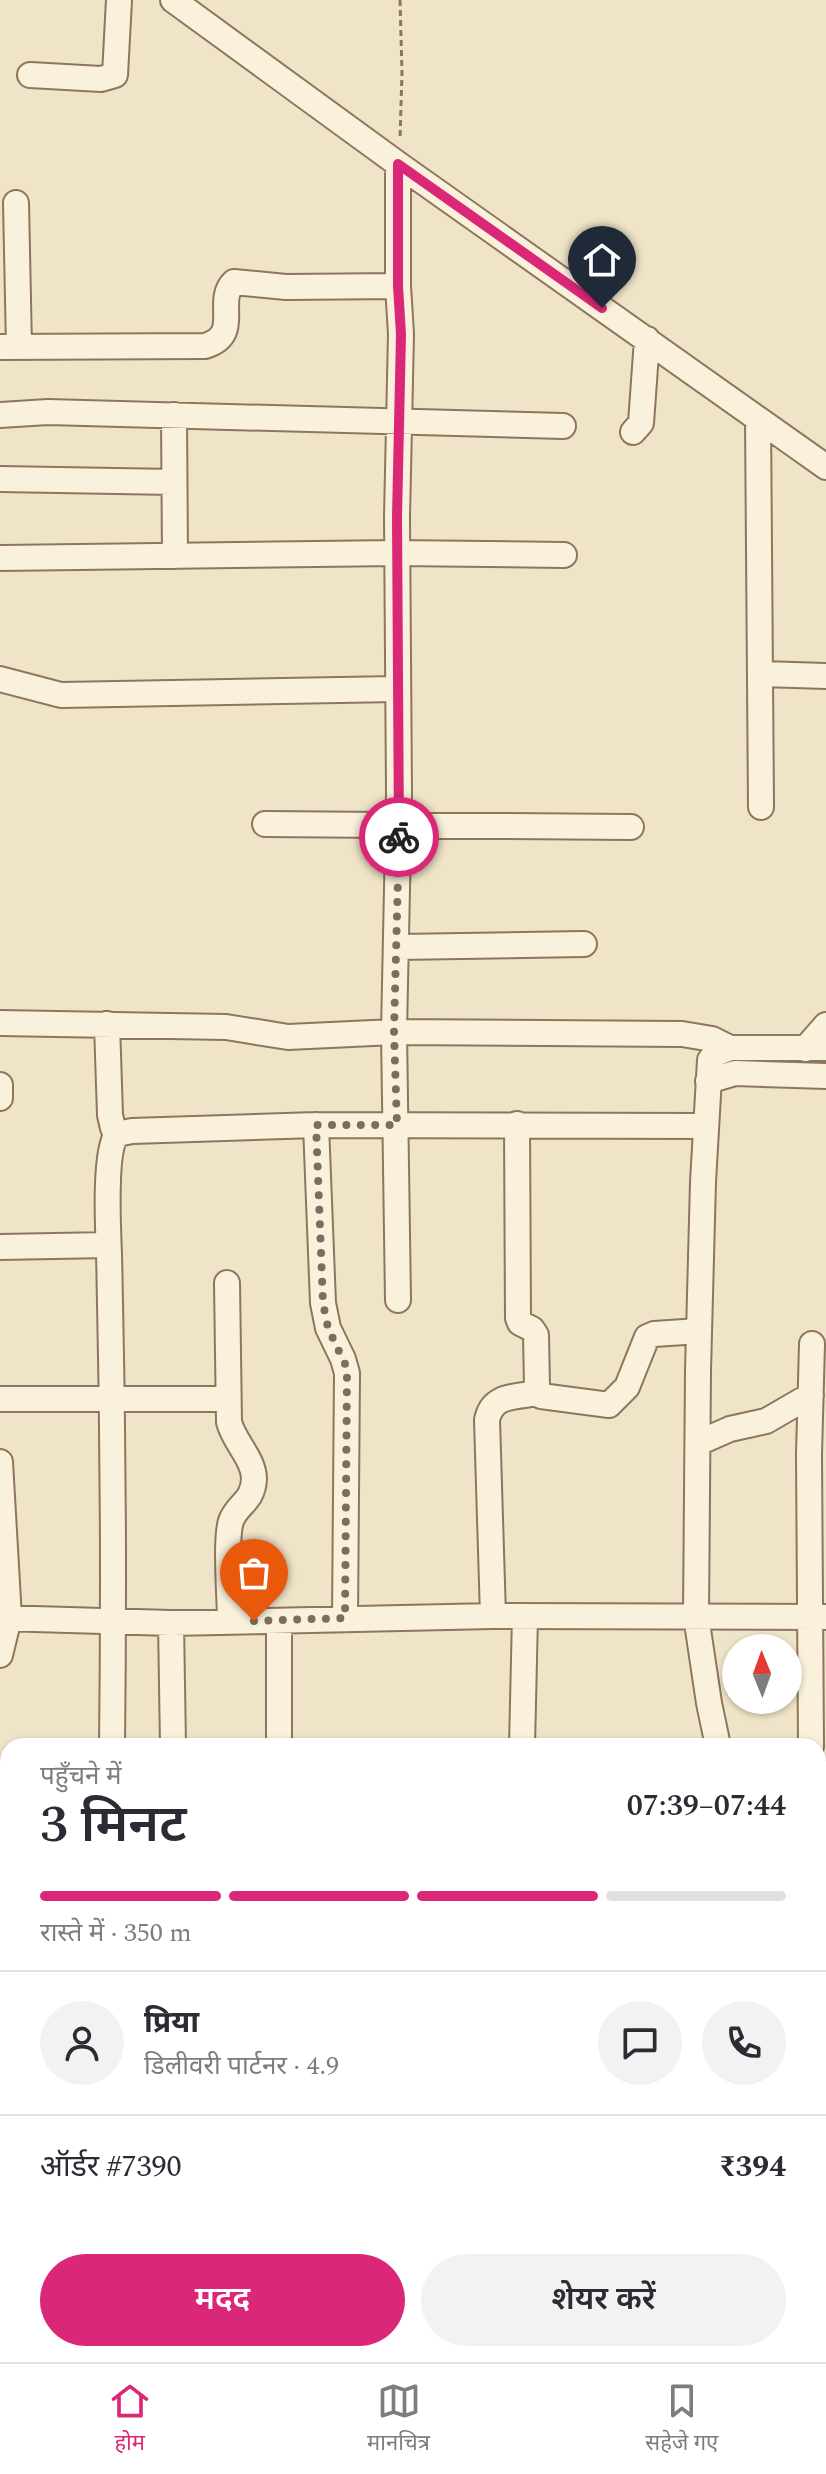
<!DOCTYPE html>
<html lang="hi">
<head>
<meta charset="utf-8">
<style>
  :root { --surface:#fff; --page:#f2f2f3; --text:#2b2b33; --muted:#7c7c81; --line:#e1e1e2; --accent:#db2777 }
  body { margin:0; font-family:Spectral,"Noto Sans Devanagari",serif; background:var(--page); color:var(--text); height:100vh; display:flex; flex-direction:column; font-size:30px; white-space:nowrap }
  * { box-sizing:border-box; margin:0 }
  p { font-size:26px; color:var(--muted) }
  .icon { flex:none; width:44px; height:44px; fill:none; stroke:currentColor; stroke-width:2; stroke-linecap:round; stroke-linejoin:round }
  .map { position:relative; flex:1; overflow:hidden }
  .drawer { position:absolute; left:0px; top:1738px; width:826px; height:624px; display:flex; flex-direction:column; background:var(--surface); border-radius:24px 24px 0 0; box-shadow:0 2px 6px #0004 }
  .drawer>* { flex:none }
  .needle { width:52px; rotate:359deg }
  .tools { position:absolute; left:722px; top:1634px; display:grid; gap:16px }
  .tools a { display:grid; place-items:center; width:80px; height:80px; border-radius:50%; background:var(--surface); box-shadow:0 2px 6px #0004; font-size:40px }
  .pin { position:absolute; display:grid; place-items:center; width:68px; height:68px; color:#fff; margin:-82px -34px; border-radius:50% 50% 50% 0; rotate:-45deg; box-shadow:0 0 8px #0007 }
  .pin .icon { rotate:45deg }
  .courier { position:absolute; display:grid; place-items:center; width:80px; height:80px; margin:-40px; border:6px solid #db2777; border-radius:50%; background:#fff; color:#222; box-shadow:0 2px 10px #0007 }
  .overview em { font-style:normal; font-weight:600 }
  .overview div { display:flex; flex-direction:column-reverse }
  .overview { display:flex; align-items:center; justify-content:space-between; height:136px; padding:0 40px }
  h1 { font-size:52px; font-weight:600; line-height:60px }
  .bar { display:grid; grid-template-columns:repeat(4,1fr); gap:12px 8px; align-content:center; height:96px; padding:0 40px }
  .bar i { height:10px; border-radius:6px; background:var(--line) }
  .bar .current { background:var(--accent) }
  .bar p { grid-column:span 4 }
  .line { display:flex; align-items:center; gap:20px; padding:0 40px; border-top:2px solid var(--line) }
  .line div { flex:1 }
  .round { display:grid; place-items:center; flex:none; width:84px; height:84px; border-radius:42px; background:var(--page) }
  .button { display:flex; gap:16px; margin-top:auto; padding:16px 40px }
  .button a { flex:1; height:92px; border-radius:48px; background:var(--accent); color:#fff; font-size:32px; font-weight:600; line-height:92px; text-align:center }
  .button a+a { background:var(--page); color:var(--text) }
  .dock { display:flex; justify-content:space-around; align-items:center; height:112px; border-top:2px solid var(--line); background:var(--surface); font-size:22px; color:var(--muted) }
  .dock a { display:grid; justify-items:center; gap:4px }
  .dock .current { color:var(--accent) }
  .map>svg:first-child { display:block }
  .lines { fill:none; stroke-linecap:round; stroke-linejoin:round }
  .minor-casing { stroke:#8d765c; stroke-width:28 }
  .path { stroke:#8d765c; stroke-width:3; stroke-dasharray:6 4; stroke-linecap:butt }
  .minor { stroke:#faf1dc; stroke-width:24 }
  .done { stroke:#7c6e5b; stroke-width:8; stroke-dasharray:0 14.4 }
  .route { stroke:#db2777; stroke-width:10 }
</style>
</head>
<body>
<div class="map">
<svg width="826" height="2362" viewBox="0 0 826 2362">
  <rect width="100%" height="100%" fill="#f0e4c8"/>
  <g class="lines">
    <g class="minor-casing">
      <path id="minor" d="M173,0L398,164L826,467
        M30,75L101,79L115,75L119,0
        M398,164V286L401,334L397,517L399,793L394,1032L398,1300
        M16,203L19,347
        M0,347L205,346C243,335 214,301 234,282L286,287L398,286
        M0,415L48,412L563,426
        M174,415L175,556
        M758,419L761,807
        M633,432L641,423L647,339
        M0,479L174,482
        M0,558L397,553L564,555
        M762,674L826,676
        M0,679L61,695L397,689
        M265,824L631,827
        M398,947L584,944
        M0,1023L226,1027L288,1037L394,1032L682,1034L712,1039L730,1048
        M107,1024L110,1115L113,1128L117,1134
        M805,1049L826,1025
        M708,1081L735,1073L826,1076
        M0,1085V1098
        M517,1124L518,1318L520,1323L532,1329L536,1335L537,1387L541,1396L609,1405L627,1387L647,1337L654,1334L699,1331
        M316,1125L323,1303L328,1328L343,1359L347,1373L345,1618
        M0,1247L108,1245
        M227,1283L229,1422C234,1442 254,1459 254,1479C253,1502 237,1504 231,1521C225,1539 230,1599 230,1621
        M0,1399H228
        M698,1443L730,1429L766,1421L811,1395
        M493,1616L487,1420C492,1394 516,1397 539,1393
        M0,1618L171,1623L493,1616L826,1617
        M279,1621V1746
        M171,1623L173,1746
        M0,1655L9,1618L0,1462
        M112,1746C114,1582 113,1418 109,1254C108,1230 104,1151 117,1134L132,1131L316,1125L706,1126
        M522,1746L525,1616
        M718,1746L709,1703L696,1616L698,1371L703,1182L710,1060L715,1054L730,1048H826
        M811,1746L809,1454L812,1344
        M818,1889H826
        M818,1973H826
        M818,2034H826
        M818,2132H826
        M0,2142H8
        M818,2205H826
        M818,2290H826
        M106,2354L115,2362
        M205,2362H553
        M756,2362V2354"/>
    </g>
    <path class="path" d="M400,0L402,72L400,140"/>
    <use href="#minor" class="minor"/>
  </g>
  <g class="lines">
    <path class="done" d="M254,1621L345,1618L347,1373L346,1366L328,1328L323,1303L316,1125H397L394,1032L399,837"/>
    <path class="route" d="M399,837L397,517L401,334L398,286V164L602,308"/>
  </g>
</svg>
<div class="tools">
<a><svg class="needle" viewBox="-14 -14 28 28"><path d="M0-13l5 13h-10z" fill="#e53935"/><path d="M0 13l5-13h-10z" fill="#7c7c81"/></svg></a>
</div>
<div class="pin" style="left:254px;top:1621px;background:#ea580c"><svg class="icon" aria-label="bag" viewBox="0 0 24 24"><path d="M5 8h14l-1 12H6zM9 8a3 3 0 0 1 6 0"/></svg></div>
<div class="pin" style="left:602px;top:308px;background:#1f2937"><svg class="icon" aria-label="home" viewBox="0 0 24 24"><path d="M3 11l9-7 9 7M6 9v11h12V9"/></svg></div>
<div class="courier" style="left:399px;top:837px"><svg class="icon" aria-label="bike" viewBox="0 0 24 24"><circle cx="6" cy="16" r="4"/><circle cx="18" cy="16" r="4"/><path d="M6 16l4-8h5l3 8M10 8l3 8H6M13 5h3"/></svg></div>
<section class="drawer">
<div class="overview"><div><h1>3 मिनट</h1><p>पहुँचने में</p></div><em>07:39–07:44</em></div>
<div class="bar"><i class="current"></i><i class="current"></i><i class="current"></i><i></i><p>रास्ते में · 350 m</p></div>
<div class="line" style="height:144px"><a class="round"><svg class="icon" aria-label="person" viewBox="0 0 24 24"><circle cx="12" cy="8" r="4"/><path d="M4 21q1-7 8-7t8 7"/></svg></a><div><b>प्रिया</b><p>डिलीवरी पार्टनर · 4.9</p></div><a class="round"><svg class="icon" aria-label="chat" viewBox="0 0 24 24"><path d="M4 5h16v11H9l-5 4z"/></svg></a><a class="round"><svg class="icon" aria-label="phone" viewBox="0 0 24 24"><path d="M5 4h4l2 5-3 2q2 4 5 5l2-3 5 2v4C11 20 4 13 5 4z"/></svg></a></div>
<div class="line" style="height:104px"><div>ऑर्डर #7390</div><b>₹394</b></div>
<div class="button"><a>मदद</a><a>शेयर करें</a></div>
</section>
</div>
<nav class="dock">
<a class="current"><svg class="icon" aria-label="home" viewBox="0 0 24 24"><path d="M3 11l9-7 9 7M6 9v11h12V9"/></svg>होम</a>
<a><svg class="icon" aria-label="map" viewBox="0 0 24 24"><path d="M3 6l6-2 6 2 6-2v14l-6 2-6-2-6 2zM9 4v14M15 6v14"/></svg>मानचित्र</a>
<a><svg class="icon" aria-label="saved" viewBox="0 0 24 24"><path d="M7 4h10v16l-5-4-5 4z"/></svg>सहेजे गए</a>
</nav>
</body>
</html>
